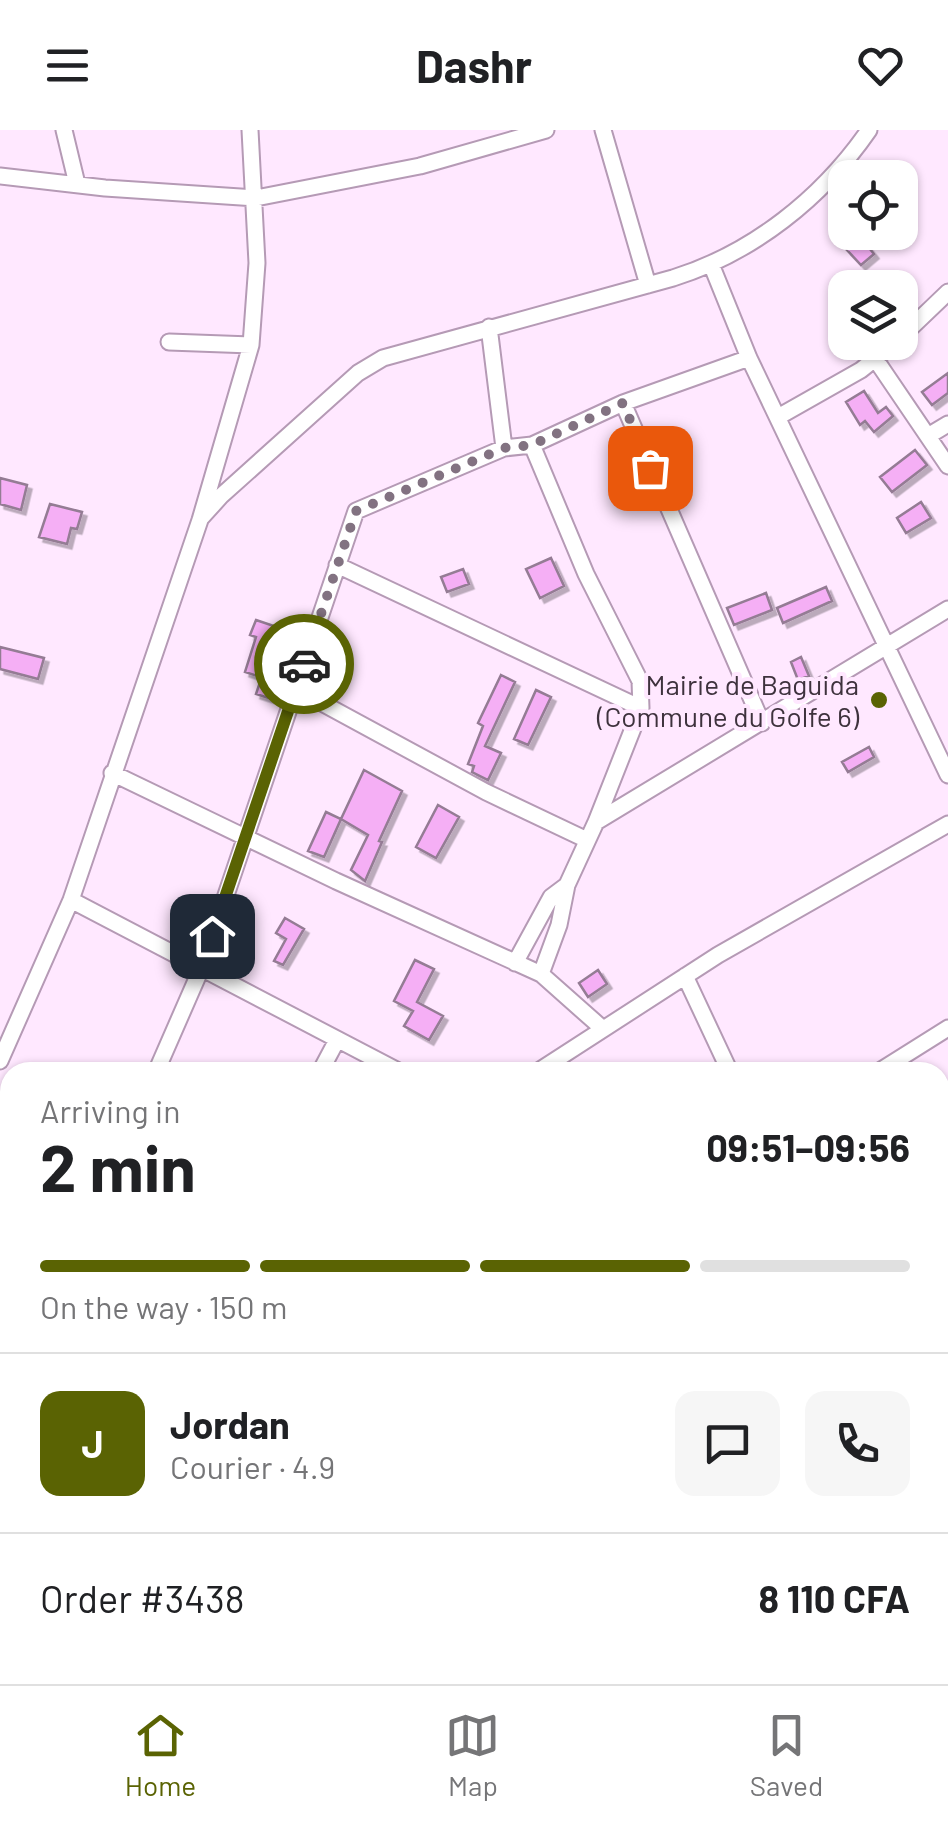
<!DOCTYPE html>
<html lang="en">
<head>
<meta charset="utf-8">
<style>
  :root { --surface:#fff; --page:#f6f6f6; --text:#202124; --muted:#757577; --line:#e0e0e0; --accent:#5a6303 }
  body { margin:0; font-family:Barlow,sans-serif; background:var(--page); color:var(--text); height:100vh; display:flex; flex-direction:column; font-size:38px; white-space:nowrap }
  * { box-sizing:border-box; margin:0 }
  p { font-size:32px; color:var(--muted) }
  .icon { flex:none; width:55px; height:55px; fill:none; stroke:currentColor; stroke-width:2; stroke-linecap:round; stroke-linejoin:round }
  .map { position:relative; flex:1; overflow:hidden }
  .sheet { position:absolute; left:0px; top:932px; width:950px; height:622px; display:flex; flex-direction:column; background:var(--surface); border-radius:30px 30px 0 0; box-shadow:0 2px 8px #0004 }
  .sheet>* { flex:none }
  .controls { position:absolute; left:828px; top:30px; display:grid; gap:20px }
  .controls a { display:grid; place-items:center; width:90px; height:90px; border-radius:20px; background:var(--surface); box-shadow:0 2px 8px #0004; font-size:50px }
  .pin { position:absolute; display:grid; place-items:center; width:85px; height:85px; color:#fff; margin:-42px; border-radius:20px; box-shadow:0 5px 15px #0006 }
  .courier { position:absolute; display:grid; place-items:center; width:100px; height:100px; margin:-50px; border:8px solid #5a6303; border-radius:50%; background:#fff; color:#222; box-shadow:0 2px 12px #0007 }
  .overview em { font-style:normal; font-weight:700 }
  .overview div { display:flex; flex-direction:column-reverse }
  .overview { display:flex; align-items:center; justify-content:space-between; height:170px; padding:0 40px }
  h1 { font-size:65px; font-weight:700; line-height:75px }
  .bar { display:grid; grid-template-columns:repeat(4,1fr); gap:15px 10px; align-content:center; height:120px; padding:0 40px }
  .bar i { height:12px; border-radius:8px; background:var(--line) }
  .bar .selected { background:var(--accent) }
  .bar p { grid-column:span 4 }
  .line { display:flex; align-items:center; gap:25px; padding:0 40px; border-top:2px solid var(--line) }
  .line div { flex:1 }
  .round { display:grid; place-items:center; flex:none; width:105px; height:105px; border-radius:20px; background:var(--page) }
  header { display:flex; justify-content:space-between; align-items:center; height:130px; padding:0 40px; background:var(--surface); font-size:45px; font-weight:700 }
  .tab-bar { display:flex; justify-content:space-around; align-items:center; height:140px; border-top:2px solid var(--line); background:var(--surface); font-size:28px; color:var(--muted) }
  .tab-bar a { display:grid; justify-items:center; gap:5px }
  .tab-bar .selected { color:var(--accent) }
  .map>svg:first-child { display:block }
  .building { fill:#f5aff5; stroke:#947b94; stroke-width:2.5; filter:url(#shadow) }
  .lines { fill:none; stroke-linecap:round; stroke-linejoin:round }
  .minor-casing { stroke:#b59ab5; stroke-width:19 }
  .minor { stroke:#fff; stroke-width:15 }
  .done { stroke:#827281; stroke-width:10; stroke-dasharray:0 18 }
  .route { stroke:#5a6303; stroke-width:12 }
  .poi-dot { fill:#5a6303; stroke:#ffe8ff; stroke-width:4 }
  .labels { text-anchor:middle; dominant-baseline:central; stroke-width:8; stroke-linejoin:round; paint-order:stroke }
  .poi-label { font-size:28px; fill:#3e323d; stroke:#ffe8ff; text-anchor:end }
</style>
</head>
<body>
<header><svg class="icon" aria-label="menu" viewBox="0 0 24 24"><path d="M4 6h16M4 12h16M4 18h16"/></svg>Dashr<svg class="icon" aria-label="heart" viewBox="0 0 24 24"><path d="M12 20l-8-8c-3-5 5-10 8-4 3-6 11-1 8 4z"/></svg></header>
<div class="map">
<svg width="948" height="1554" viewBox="0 0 948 1554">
  <defs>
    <filter id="shadow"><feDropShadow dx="4.5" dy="4.5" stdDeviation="0" flood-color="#0004"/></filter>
  </defs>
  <rect width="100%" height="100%" fill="#ffe8ff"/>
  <path class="building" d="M861,108L874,124L861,135L847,120Z
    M948,243V263L932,275L922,262Z
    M864,261L878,283L886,277L893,286L874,302L865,291L860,295L846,272Z
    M915,320L927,335L892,362L880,347Z
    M0,348L27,355L21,380L0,374Z
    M921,372L931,388L906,403L897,388Z
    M50,374L82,382L77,399L71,398L67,414L39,407Z
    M551,428L564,456L540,468L526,439Z
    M463,439L469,454L447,462L441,447Z
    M826,457L832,471L783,493L777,478Z
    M766,463L772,480L734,495L727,478Z
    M256,490L277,497L272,514L277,516L267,549L245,542L256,507L250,505Z
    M0,517L44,528L38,549L0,539Z
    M801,527L809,546L798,550L791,532Z
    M501,545L515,552L485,616L501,623L488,650L472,642L474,636L468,634L483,596L478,593Z
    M261,549L283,556L278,571L256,564Z
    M536,560L551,567L528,615L514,609Z
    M869,617L874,627L848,642L842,632Z
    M364,640L402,661L379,711L382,712L365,751L351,740L368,705L341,689Z
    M438,675L459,687L436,728L416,717Z
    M326,682L341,689L324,727L308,721Z
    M285,788L304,799L283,835L274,831L286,809L276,803Z
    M415,830L434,839L417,872L443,886L429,910L404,896L413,881L394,871Z
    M598,840L607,854L588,867L579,853Z"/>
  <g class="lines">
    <g class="minor-casing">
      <path id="minor" d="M64,0L77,54
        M603,0L648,155
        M0,46L105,58L256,68L420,36L546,0
        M711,134L749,228L948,645
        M489,197L504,318
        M900,208L948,162
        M169,212L251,215
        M876,230L948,336
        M623,273L762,593
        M778,287L861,240L896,212
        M928,306L948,294
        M532,315L586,444L640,551L641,578L596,692L567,755L559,795L541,844
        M202,387L221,366L358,243L383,228L673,148C753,123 822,68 869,0
        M337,435L641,578
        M296,559L486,662L587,710
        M112,643L336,751L541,844L603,899
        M596,692L948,479
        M71,770L400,942
        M515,833L551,767L567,755
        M685,846L730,942
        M0,931L71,770L200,390L251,215L257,133L250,0
        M156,942L201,839L356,381L504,318L532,315L623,273L749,228
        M320,942L337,910
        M537,942L718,825L948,694
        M878,942L948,898
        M0,1016L10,1020
        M940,1026L948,1045
        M0,1268L10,1250
        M940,1317L948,1314
        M0,1341L10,1334
        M0,1401L10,1422
        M940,1407L948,1425
        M69,1545L73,1554
        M251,1545L255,1554
        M407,1545L411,1554
        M668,1545L677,1554
        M0,1547L10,1542"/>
    </g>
    <use href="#minor" class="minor"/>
  </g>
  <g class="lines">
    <path class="done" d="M304,534L356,381L504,318L532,315L623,273L650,338"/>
    <path class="route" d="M212,806L304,534"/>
  </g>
  <circle class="poi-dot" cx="879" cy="570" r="10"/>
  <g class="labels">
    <g class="poi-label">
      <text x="859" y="554">Mairie de Baguida<tspan x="859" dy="32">(Commune du Golfe 6)</tspan></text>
    </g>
  </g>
</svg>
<div class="controls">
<a><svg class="icon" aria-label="locate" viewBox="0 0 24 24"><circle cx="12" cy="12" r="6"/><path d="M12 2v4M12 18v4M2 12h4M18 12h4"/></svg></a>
<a><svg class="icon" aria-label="layers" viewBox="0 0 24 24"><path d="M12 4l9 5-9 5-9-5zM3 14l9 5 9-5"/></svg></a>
</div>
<div class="pin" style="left:650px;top:338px;background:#ea580c"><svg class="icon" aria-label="bag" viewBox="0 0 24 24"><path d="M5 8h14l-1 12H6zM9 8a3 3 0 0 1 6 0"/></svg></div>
<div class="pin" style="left:212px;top:806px;background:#1f2937"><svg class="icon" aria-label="home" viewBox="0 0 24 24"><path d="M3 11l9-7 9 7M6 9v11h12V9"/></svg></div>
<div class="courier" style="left:304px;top:534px"><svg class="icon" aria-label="car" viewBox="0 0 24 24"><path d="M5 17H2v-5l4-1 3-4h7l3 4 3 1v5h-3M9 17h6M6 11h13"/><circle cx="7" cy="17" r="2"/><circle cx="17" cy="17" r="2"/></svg></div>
<section class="sheet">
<div class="overview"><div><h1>2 min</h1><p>Arriving in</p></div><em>09:51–09:56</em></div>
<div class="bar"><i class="selected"></i><i class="selected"></i><i class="selected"></i><i></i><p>On the way · 150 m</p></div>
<div class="line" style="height:180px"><b class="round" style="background:var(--accent);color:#fff">J</b><div><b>Jordan</b><p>Courier · 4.9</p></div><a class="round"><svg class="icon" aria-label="chat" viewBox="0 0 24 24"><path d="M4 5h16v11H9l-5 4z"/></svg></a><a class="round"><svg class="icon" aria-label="phone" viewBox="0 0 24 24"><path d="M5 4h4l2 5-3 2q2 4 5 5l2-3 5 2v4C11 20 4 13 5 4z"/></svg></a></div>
<div class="line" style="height:130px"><div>Order #3438</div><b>8 110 CFA</b></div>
</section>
</div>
<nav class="tab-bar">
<a class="selected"><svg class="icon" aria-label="home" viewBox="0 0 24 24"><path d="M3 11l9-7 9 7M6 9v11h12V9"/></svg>Home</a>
<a><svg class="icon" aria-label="map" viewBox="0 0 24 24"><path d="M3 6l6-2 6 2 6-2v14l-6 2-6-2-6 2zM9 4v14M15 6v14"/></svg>Map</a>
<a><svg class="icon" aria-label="saved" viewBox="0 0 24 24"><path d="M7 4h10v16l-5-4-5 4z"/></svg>Saved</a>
</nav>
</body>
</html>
